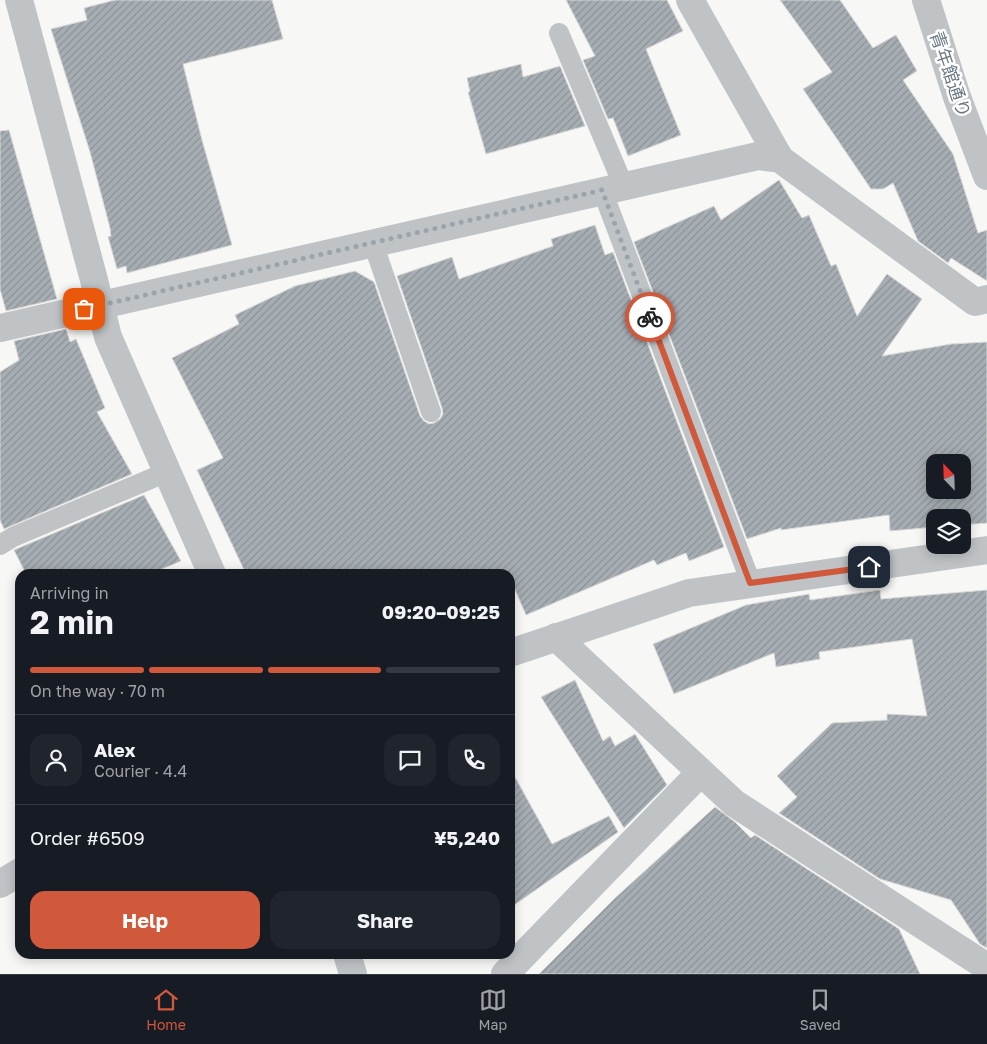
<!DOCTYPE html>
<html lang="en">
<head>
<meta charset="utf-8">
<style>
  :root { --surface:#171b24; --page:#20242c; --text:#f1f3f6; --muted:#9ea1a6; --line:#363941; --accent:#d0593c }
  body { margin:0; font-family:"Golos Text","Noto Sans JP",sans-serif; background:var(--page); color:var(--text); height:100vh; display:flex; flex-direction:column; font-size:19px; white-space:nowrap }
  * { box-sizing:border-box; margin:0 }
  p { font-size:16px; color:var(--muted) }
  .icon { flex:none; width:28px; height:28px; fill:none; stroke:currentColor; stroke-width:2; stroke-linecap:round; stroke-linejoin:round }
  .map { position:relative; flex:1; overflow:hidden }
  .side { position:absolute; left:15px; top:569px; width:500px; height:390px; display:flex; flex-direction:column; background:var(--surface); border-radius:15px; box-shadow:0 2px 12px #0003 }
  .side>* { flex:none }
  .needle { width:32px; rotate:337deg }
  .controls { position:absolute; left:926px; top:454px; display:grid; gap:10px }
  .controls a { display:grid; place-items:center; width:45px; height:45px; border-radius:10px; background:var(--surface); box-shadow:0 2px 12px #0003; font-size:25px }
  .pin { position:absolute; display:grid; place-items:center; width:42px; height:42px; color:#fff; margin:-21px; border-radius:10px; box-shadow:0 2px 8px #0006 }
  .courier { position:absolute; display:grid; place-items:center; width:50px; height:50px; margin:-25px; border:4px solid #d0593c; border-radius:50%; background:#fff; color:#222; box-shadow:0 1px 6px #0007 }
  .head em { font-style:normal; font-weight:700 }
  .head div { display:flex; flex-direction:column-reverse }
  .head { display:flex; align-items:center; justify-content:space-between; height:85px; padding:0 15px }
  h1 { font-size:32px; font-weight:700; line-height:38px }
  .bar { display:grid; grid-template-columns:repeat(4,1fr); gap:8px 5px; align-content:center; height:60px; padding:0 15px }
  .bar i { height:6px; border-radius:4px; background:var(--line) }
  .bar .active { background:var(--accent) }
  .bar p { grid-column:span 4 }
  .line { display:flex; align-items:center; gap:12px; padding:0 15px; border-top:1px solid var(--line) }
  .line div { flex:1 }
  .round { display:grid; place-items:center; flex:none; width:52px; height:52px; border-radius:15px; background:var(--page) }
  .primary-button { display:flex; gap:10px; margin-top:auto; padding:10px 15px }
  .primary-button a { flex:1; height:58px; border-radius:15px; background:var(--accent); color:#fff; font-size:20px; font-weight:700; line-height:58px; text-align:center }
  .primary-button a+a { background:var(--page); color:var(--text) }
  .dock { display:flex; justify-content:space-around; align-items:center; height:70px; border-top:1px solid var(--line); background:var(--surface); font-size:14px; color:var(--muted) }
  .dock a { display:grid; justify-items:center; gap:2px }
  .dock .active { color:var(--accent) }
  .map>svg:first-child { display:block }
  .building { fill:url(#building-hatch); stroke:#d9d9d7; fill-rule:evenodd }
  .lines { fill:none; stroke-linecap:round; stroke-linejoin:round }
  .service { stroke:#bfc3c6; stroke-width:20 }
  .minor { stroke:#bfc3c6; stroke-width:28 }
  .tertiary { stroke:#bfc3c6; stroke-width:28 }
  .done { stroke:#9ba4aa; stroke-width:5; stroke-dasharray:0 9 }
  .route { stroke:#d0593c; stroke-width:6 }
  .labels { text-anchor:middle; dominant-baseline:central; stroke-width:5; stroke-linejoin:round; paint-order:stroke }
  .street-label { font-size:18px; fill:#6a7882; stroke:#fff }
</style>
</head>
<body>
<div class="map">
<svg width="987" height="974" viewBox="0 0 987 974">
  <defs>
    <pattern id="building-hatch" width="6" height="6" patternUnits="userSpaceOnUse" patternTransform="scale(1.25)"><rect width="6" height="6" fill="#a7aeb3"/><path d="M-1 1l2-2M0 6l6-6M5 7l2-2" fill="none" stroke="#8c9297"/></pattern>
  </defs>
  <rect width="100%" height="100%" fill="#f7f7f5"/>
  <path class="building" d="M115,0H272L283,39L183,64L202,140L232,245L127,273L126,266L117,269L108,237L111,236L110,228L90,152L51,29L87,20L84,8Z
    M566,0H667L683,31L646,49L681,135L628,156L613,118L608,119L583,60L595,56Z
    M780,0H840L873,48L896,35L917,71L903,80L953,154L978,233L987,230V281L951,258L948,263L918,241L893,183L883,189H871L803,89L832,72Z
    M521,64L523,77L560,66L585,126L486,154L468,92H470L467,78Z
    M9,130L57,299L6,311L0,289V131Z
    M779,180L802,218L809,215L831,266L836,264L857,316L887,274L922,299L882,356L951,344L987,342V523L962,525V518H935V527L890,531L889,515L781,530V528L747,539L634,242L714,206L721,220ZM935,462H962V490H935Z
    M595,225L605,255L613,252L724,547L689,561L686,553L657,565L654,560L526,615L510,578V574H246L197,470L223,458L172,358L239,324L235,315L295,286L355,271L374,282L420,416L424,421L429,424L434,423L440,419L443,414L442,408L397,276L452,257L459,279L553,246L551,239Z
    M66,329L70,342L76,339L105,408L97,412L132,474L4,529L0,520V372L19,360L14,341Z
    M144,495L181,561L150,574H26L14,550Z
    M880,590L881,599L987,590V948L980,944L951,900L880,879L779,813L797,797L777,776L832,723L887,720V714L927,716L912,639L819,652L820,659L776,667L774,653L674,694L653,644L746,605L809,594L810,600Z
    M575,680L603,741L610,736L615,746L635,734L667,785L624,828L541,697Z
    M510,768L552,844L609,816L618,832L510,908Z
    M715,807L735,822L751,838L755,835L899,929L920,974H539L614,899Z"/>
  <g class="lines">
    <path class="service" d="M559,33L624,187
      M602,190L751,583
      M373,243L431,412
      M0,545L13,537L167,472"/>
    <path class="minor" d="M19,0L94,280L108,337L212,574
      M690,0L780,159
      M0,328L758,156L780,159L975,302L987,299
      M556,637L734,803L987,967
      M510,653L689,593L987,550
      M0,884L20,872
      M347,954L353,974
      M505,974L701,772"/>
    <path class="tertiary" d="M926,0L957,97L987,176"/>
  </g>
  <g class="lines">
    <path class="done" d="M84,309L602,190L650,317"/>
    <path class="route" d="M650,317L750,583L869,567"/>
  </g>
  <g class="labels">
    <g class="street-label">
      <text transform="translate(951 74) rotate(71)">青年館通り</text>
    </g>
  </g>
</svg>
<div class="controls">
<a><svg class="needle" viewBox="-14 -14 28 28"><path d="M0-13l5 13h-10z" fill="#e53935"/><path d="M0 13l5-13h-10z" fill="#9ea1a6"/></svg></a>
<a><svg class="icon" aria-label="layers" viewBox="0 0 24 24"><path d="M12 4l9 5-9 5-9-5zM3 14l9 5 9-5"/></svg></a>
</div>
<div class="pin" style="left:84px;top:309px;background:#ea580c"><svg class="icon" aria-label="bag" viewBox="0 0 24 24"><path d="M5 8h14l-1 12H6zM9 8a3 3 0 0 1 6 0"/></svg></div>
<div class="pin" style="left:869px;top:567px;background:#1f2937"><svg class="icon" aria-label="home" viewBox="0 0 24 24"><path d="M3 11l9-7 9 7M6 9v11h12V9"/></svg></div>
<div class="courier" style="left:650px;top:317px"><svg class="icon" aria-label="bike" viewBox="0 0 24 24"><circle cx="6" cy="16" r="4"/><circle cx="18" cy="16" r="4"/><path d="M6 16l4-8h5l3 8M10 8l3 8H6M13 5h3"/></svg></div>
<section class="side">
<div class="head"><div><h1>2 min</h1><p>Arriving in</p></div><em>09:20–09:25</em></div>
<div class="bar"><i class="active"></i><i class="active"></i><i class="active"></i><i></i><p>On the way · 70 m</p></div>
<div class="line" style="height:90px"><a class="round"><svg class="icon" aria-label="person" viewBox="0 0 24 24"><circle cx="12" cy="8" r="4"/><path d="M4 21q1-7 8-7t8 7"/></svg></a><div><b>Alex</b><p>Courier · 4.4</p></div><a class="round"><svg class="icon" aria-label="chat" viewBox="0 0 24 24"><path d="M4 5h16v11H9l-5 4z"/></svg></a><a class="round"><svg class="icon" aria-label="phone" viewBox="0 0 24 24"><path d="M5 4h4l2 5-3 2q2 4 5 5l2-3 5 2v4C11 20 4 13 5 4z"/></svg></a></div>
<div class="line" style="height:65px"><div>Order #6509</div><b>¥5,240</b></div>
<div class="primary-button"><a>Help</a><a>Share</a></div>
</section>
</div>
<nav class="dock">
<a class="active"><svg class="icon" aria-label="home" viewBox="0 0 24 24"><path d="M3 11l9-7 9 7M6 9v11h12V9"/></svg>Home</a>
<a><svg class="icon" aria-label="map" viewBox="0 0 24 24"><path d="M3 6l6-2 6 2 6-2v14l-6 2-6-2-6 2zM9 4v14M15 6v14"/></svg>Map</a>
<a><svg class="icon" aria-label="saved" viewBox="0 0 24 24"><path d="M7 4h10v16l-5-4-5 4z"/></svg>Saved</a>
</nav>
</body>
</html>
